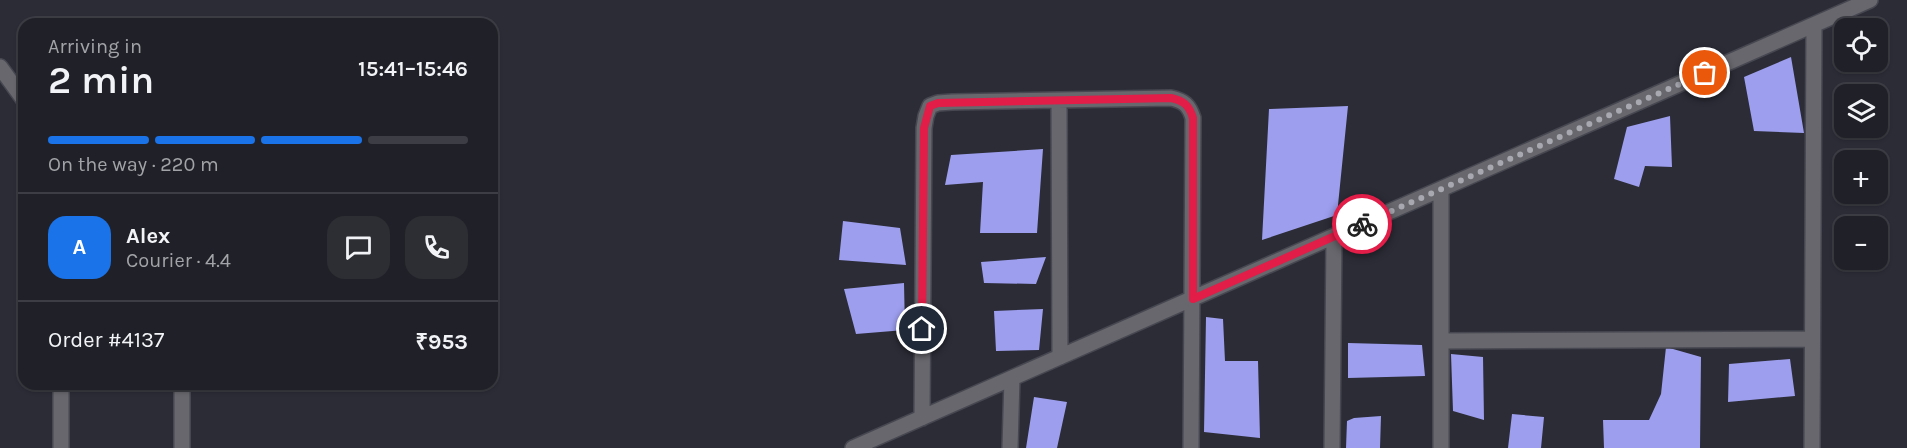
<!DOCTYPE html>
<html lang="en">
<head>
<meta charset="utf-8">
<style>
  :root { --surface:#202128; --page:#2d2e34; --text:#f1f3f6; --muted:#a2a3a8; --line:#3d3e45; --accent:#1a73e8 }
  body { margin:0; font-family:Karla,sans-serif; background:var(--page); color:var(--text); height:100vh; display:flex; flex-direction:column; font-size:22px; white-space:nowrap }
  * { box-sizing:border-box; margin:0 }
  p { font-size:20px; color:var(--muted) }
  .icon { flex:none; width:33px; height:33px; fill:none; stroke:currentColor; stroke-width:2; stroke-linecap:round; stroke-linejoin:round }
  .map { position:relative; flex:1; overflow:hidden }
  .drawer { position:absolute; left:18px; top:18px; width:480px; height:372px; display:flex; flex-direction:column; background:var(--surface); border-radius:18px; box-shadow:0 2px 4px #0004,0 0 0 2px var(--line) }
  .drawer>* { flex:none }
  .controls { position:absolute; left:1834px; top:18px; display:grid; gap:12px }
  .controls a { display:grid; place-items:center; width:54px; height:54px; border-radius:12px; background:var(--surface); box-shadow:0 2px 4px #0004,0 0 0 2px var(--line); font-size:30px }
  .pin { position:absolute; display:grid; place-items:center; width:51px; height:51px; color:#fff; margin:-26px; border:3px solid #fff; border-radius:50%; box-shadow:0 2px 6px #0007 }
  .courier { position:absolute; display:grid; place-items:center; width:60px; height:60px; margin:-30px; border:4px solid #e11d48; border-radius:50%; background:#fff; color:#222; box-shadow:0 2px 8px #0007 }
  .overview em { font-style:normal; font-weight:600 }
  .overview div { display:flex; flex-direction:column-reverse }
  .overview { display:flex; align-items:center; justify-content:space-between; height:102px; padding:0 30px }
  h1 { font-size:39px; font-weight:600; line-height:45px }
  .bar { display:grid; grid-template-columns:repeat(4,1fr); gap:9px 6px; align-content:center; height:72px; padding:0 30px }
  .bar i { height:8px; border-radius:4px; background:var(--line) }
  .bar .active { background:var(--accent) }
  .bar p { grid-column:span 4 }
  .line { display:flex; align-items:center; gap:15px; padding:0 30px; border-top:2px solid var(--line) }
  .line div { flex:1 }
  .round { display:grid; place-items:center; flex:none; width:63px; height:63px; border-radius:18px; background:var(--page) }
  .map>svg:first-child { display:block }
  .building { fill:#9d9eee }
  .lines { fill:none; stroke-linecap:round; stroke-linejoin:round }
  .street-casing { stroke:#464750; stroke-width:18 }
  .street { stroke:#67676d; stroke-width:15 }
  .done { stroke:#a7a8b0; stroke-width:6; stroke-dasharray:0 10.8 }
  .route { stroke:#e11d48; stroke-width:8 }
</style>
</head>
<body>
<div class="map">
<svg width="1907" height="448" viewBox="0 0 1907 448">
  <rect width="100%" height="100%" fill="#2b2c36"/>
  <path class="building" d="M1791,57L1804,133L1754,131L1744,77Z
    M1348,106L1337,215L1262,240L1269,109Z
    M1670,116L1672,167L1645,166L1639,187L1614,179L1627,127Z
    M1043,149L1037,233H980L983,182L945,185L951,155Z
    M843,221L900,228L906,265L839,260Z
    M1046,257L1036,284L984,283L981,262Z
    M904,283L905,330L856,334L844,289Z
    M1043,309L1039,350L996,351L994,311Z
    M1206,317L1223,319L1225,361H1258L1260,438L1204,432Z
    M1348,343L1422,345L1425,376L1348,378Z
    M1666,347L1701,357L1700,448H1604L1603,420H1649L1661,394Z
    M1451,354L1483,357L1484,420L1453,411Z
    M1790,359L1795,396L1728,402L1729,364Z
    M1034,397L1067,402L1057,448H1026Z
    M1512,414L1544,417L1541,448H1508Z
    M1381,416L1380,448H1346L1347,421L1354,418Z"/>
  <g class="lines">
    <g class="street-casing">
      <path id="street" d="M0,67L24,100
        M1059,100L1060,357
        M1441,341L1812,339
        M61,384V448
        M182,384V448
        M922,418L924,128L926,116L930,106L938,103L952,102L1171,98C1184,101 1189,105 1193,118L1191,448
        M853,448L1870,0
        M1010,448L1012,378
        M1332,448L1334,237
        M1441,448V189
        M1812,448L1814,25"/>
    </g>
    <use href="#street" class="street"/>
  </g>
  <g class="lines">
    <path class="done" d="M1362,224L1705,73"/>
    <path class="route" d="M922,329L924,128L930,106L938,103L1171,98C1184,101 1189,105 1193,118V299L1362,224"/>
  </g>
</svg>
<div class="controls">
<a><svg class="icon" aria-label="locate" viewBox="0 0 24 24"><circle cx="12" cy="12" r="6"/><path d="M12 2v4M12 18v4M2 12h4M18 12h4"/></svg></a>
<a><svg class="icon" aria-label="layers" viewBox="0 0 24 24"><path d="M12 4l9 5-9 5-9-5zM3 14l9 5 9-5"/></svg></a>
<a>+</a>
<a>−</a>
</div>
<div class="pin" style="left:1705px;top:73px;background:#ea580c"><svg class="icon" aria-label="bag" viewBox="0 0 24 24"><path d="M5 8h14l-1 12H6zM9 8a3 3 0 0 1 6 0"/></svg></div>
<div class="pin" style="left:922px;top:329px;background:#1f2937"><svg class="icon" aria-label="home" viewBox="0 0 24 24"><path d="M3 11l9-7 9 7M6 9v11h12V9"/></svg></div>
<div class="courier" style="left:1362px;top:224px"><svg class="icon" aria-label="bike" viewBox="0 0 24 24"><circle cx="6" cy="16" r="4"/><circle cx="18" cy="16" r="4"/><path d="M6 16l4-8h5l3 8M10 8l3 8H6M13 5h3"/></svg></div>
<section class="drawer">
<div class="overview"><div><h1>2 min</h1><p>Arriving in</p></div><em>15:41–15:46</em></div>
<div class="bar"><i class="active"></i><i class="active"></i><i class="active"></i><i></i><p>On the way · 220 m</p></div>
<div class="line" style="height:108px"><b class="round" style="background:var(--accent);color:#fff">A</b><div><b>Alex</b><p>Courier · 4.4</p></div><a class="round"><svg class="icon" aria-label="chat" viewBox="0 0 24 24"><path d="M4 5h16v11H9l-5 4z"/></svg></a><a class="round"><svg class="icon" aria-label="phone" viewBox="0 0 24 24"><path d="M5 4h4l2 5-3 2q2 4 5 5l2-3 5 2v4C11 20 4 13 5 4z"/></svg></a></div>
<div class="line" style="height:78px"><div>Order #4137</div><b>₹953</b></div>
</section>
</div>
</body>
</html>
